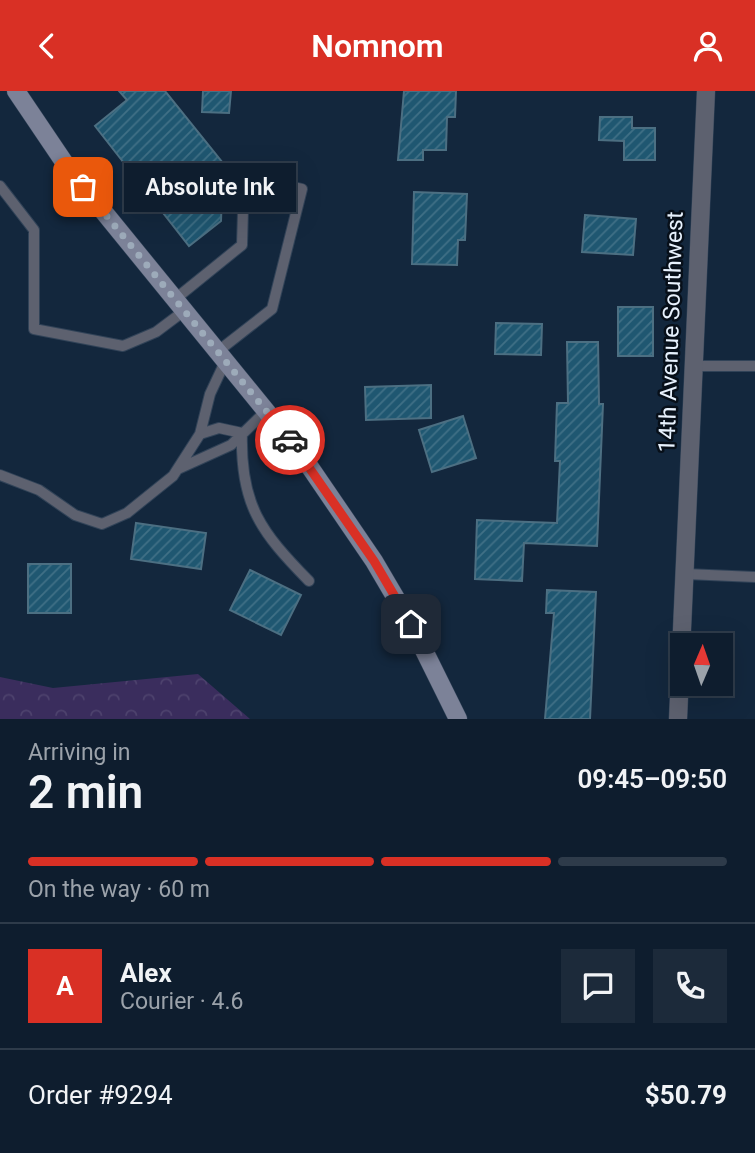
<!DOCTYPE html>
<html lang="en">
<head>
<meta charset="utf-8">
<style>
  :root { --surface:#0e1d2e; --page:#1c2a3a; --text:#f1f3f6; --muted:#9ba2aa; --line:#2e3b4a; --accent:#d93025 }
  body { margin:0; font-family:Roboto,sans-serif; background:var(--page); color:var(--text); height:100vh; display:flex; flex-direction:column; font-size:26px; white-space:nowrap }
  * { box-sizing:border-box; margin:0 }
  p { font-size:23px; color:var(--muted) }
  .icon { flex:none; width:38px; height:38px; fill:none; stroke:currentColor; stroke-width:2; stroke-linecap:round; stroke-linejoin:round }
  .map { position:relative; height:628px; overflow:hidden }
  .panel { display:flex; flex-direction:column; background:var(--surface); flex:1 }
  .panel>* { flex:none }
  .needle { width:46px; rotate:2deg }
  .controls { position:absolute; left:670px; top:542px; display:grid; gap:14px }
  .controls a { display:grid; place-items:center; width:63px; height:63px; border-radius:0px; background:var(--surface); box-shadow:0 7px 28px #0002,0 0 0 2px var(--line); font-size:35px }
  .pin { position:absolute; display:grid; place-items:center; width:60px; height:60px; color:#fff; margin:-30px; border-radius:14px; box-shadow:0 4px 10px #0006 }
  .courier { position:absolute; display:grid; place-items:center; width:70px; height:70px; margin:-35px; border:5px solid #d93025; border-radius:50%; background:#fff; color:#222; box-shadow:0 2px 9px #0007 }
  .bubble { position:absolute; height:49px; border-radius:0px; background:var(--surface); box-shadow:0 7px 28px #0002,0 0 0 2px var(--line); font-size:23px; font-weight:600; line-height:49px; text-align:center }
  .head em { font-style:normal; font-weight:600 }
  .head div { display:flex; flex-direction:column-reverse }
  .head { display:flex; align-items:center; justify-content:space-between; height:119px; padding:0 28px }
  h1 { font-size:46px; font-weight:600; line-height:52px }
  .bar { display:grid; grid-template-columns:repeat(4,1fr); gap:10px 7px; align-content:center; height:84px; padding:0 28px }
  .bar i { height:9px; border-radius:5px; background:var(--line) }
  .bar .on { background:var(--accent) }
  .bar p { grid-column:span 4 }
  .line { display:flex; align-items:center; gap:18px; padding:0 28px; border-top:2px solid var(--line) }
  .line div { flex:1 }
  .round { display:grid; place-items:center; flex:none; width:74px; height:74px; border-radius:0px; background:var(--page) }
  header { display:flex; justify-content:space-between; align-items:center; height:91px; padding:0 28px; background:var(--accent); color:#fff; font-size:32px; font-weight:600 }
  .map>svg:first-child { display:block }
  .forest { fill:url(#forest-crowns) }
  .building { fill:url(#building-hatch); stroke:#4c6f82; stroke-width:2 }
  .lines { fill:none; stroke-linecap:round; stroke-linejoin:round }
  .lane-casing { stroke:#314358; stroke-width:12 }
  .street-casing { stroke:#314358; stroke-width:19 }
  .secondary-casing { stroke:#314358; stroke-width:19 }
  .lane { stroke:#5d616f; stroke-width:10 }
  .street { stroke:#5d616f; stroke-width:18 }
  .secondary { stroke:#7c8298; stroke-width:18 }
  .done { stroke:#9dabba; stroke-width:7; stroke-dasharray:0 12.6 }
  .route { stroke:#d93025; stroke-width:9 }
  .labels { text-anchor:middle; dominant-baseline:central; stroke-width:5; stroke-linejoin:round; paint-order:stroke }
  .street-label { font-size:23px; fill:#e8f2fe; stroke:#070f19 }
</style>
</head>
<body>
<header><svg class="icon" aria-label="back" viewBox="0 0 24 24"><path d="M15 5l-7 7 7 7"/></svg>Nomnom<svg class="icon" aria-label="person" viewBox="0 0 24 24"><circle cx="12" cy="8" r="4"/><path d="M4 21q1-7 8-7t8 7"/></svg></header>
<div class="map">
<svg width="755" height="628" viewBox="0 0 755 628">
  <defs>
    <pattern id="forest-crowns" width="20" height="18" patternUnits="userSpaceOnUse" patternTransform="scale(1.75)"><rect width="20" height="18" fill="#3a2d5d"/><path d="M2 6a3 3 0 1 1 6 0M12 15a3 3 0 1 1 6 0" fill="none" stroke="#4d426d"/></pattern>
    <pattern id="building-hatch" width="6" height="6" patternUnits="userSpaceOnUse" patternTransform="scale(1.75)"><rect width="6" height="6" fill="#1f5771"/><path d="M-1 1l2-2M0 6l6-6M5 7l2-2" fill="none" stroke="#407086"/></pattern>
  </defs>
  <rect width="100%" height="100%" fill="#13273d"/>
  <path class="forest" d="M198,583L250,628H0V586L53,597Z"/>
  <path class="building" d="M119,0H165L223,72L221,130L189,155L95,35L127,9Z
    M203,0H231L229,22L202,21Z
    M404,0H456L455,26H447L446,59H423V69H398Z
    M600,26H632V37H655V69H624V50L599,49Z
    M414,101L467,103L465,149H458L457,174L412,173Z
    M585,124L636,128L633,164L582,161Z
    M618,216H653V265H618Z
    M496,232L542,233L541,264L495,263Z
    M567,251H598L599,313H603L597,455L524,452L522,490L475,488L477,429L557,432L560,370H555L557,312H568Z
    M431,294V327L366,329L365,296Z
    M463,325L476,367L432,381L419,339Z
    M136,432L206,442L201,478L131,468Z
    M28,473H71V522H28Z
    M250,479L301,504L281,544L230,519Z
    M547,499L596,501L590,628H545L554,522H546Z"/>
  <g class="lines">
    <g class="lane-casing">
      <path id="lane" d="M0,95L34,139V238L123,255L156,241L184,220
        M174,209L242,154L244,85L302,98L272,218L217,261
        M694,275H755
        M242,342C240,414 261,441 309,490
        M200,343L219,337L242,342
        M178,378L231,354L266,320
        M0,384L39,399L75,424L102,433L127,422L173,385L200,343L210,303L225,271
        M686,483L755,486"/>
    </g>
    <g class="street-casing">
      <path id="street" d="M678,628L706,0"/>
    </g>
    <g class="secondary-casing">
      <path id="secondary" d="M16,0L68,77L301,363L374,470L411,533L458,628"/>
    </g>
    <use href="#lane" class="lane"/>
    <use href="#street" class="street"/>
    <use href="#secondary" class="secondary"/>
  </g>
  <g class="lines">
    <path class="done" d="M83,96L290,349"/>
    <path class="route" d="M290,349L374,470L411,533"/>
  </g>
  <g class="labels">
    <g class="street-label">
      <text transform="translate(671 241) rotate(-88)">14th Avenue Southwest</text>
    </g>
  </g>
</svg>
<div class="controls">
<a><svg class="needle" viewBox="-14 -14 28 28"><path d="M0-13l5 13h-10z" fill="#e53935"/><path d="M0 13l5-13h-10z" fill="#9ba2aa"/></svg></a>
</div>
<div class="pin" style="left:83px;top:96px;background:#ea580c"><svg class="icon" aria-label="bag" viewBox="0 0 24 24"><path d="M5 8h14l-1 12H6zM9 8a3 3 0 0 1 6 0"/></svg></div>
<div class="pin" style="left:411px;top:533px;background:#1f2937"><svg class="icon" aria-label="home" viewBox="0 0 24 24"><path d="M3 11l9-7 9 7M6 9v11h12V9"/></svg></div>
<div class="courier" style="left:290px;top:349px"><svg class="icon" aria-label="car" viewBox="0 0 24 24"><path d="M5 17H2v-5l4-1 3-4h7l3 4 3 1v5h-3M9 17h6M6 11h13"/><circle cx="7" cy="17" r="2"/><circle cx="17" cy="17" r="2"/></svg></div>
<div class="bubble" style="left:124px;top:72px;width:172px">Absolute Ink</div>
</div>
<section class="panel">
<div class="head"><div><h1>2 min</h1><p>Arriving in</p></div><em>09:45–09:50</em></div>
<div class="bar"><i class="on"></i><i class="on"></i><i class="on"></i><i></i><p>On the way · 60 m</p></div>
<div class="line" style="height:126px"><b class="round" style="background:var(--accent);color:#fff">A</b><div><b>Alex</b><p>Courier · 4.6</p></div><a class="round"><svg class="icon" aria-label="chat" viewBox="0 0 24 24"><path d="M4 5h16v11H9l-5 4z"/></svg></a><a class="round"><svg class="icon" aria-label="phone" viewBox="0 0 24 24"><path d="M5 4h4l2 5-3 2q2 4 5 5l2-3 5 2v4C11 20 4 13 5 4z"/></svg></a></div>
<div class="line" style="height:91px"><div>Order #9294</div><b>$50.79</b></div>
</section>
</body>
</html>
